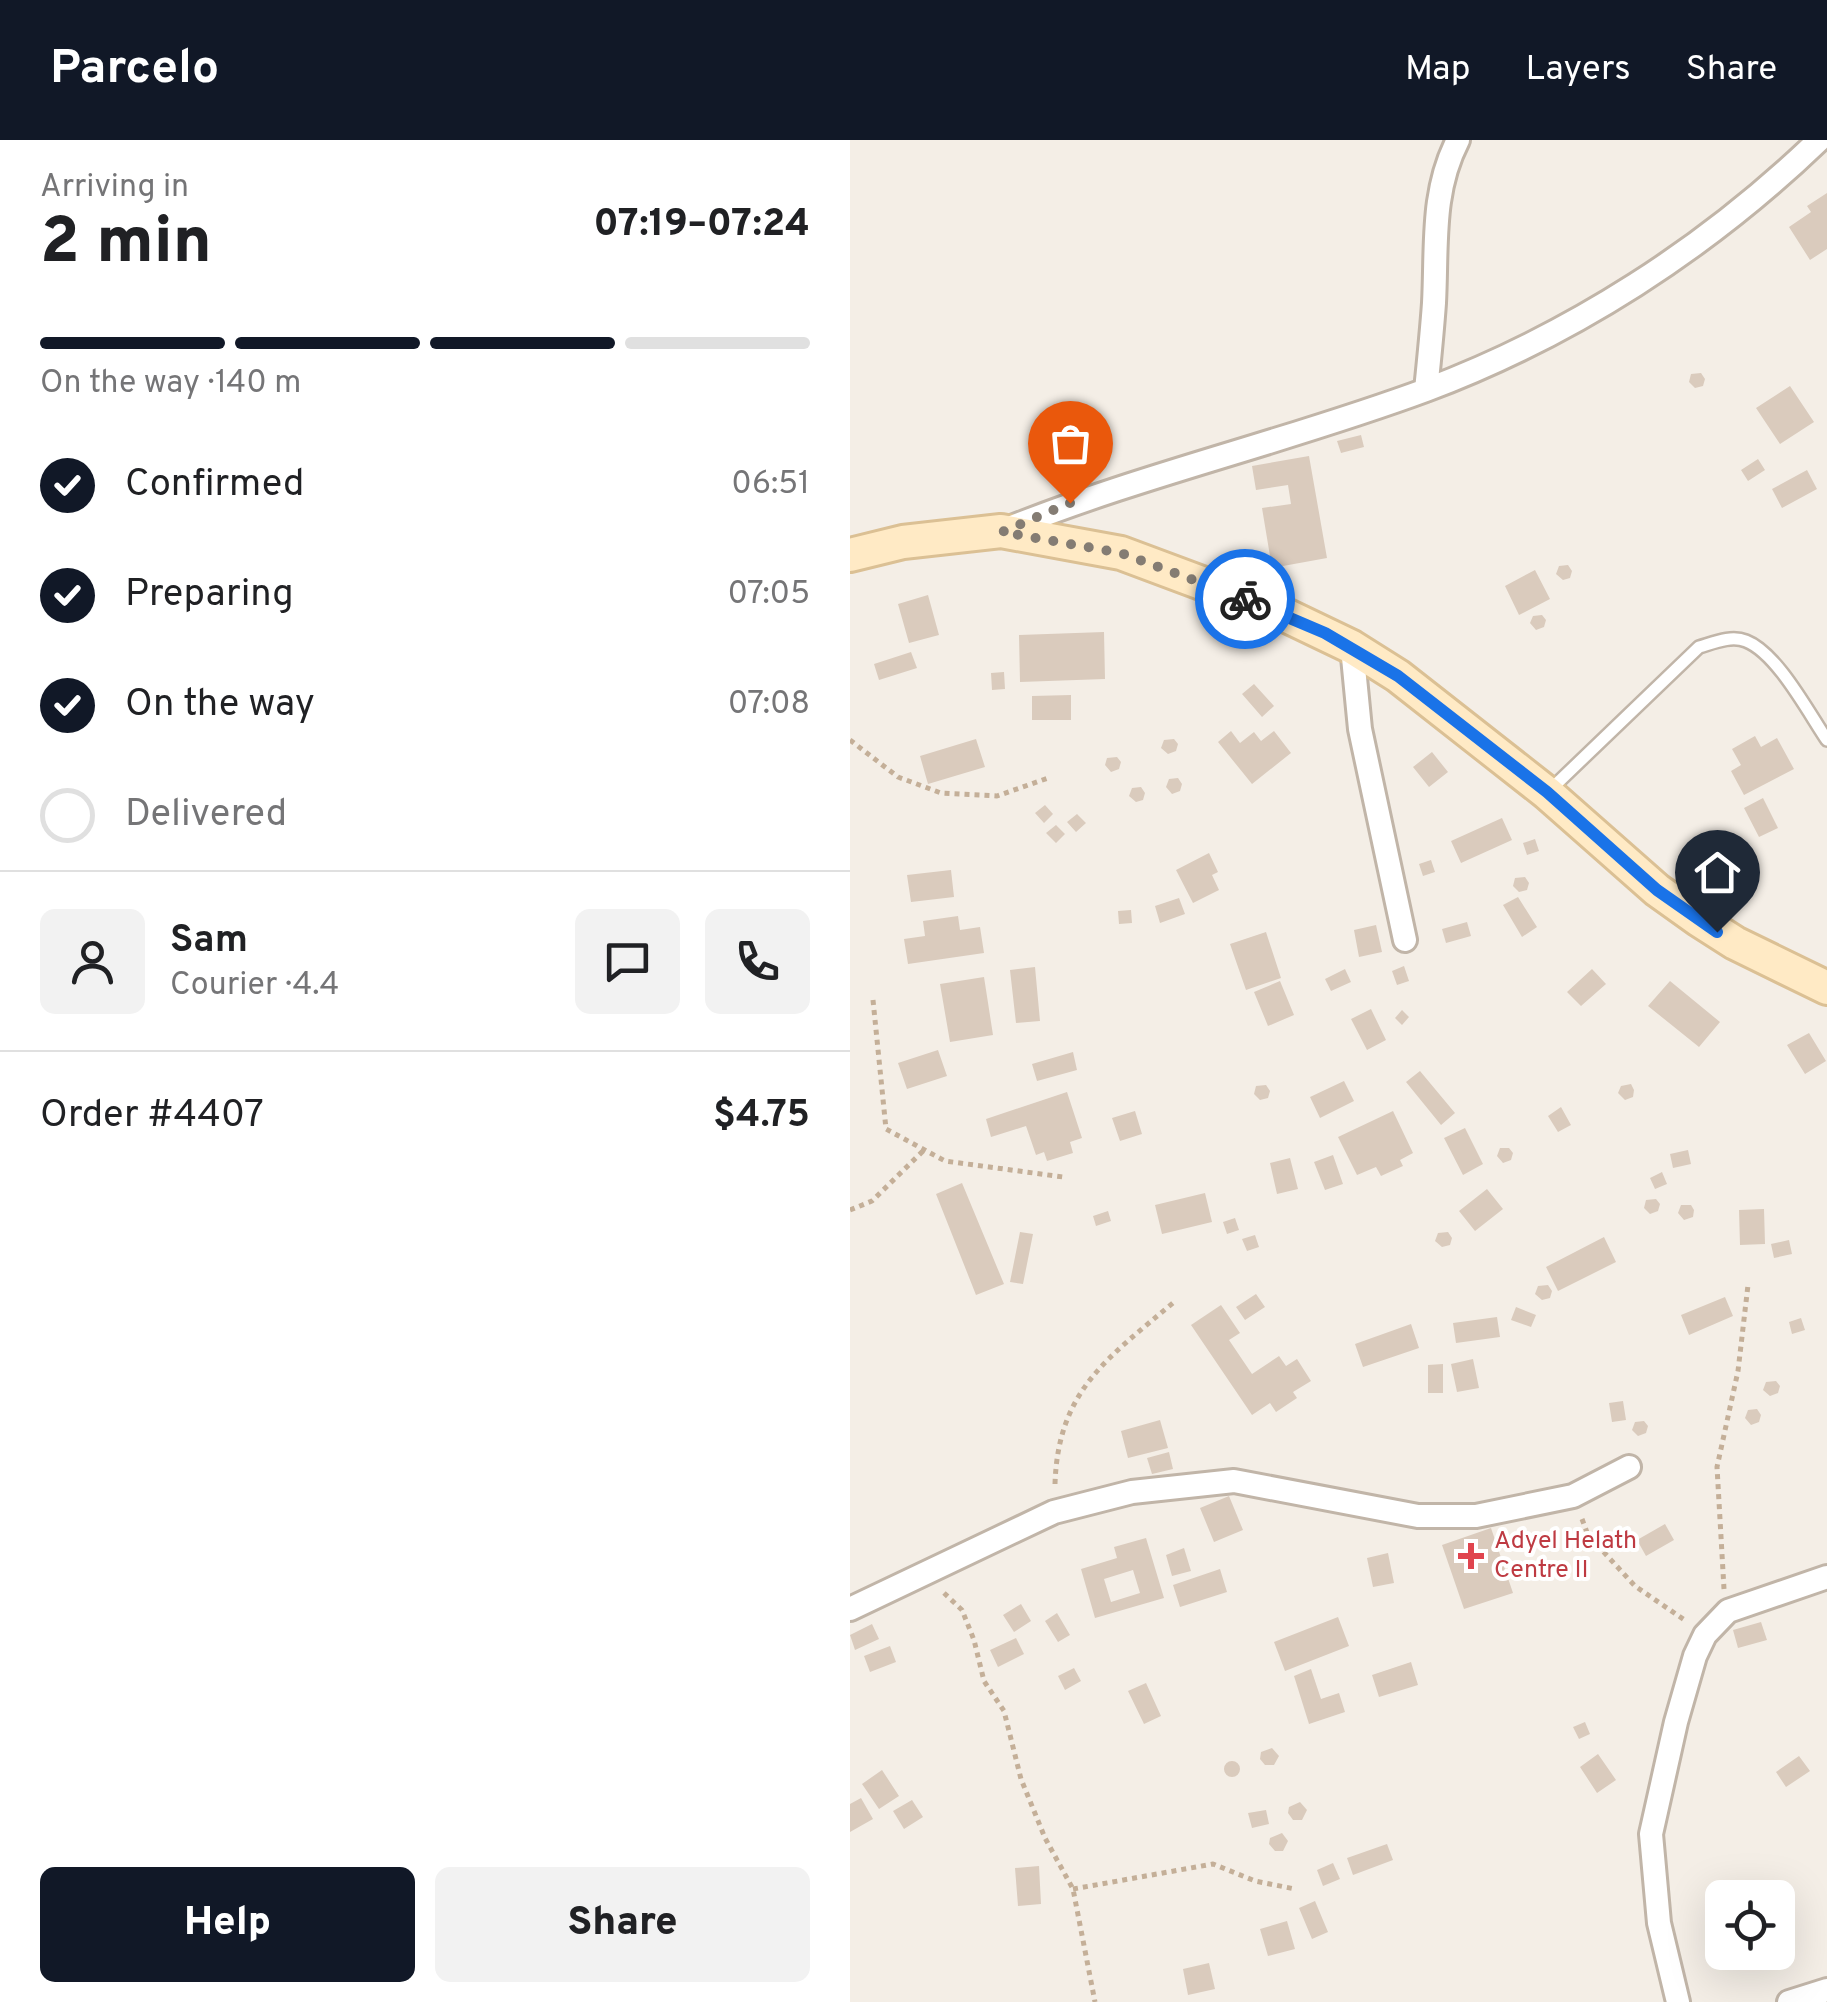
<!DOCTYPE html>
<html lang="en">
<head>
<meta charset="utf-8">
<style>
  :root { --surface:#fff; --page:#f2f2f2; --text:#202124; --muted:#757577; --line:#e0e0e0; --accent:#111827 }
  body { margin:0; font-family:Overpass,sans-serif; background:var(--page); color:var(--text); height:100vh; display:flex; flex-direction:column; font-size:38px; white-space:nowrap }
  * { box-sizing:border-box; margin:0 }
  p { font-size:32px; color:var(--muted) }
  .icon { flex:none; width:55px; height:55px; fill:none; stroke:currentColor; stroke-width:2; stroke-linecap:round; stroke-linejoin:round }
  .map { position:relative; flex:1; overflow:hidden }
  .sheet { display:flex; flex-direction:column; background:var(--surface); width:850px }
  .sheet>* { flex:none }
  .tools { position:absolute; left:855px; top:1740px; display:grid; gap:20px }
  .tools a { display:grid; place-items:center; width:90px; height:90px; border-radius:15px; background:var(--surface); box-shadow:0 10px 40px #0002; font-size:50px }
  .pin { position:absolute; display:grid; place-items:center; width:85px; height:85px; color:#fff; margin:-102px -42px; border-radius:50% 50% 50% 0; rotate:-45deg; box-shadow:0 0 10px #0007 }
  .pin .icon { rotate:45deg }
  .courier { position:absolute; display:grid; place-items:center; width:100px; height:100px; margin:-50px; border:8px solid #1a73e8; border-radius:50%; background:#fff; color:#222; box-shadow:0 2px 12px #0007 }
  .headline em { font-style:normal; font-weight:800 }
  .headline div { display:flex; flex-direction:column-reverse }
  .headline { display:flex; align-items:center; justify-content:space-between; height:170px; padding:0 40px }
  h1 { font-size:65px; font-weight:800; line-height:75px }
  .bar { display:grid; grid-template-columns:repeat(4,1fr); gap:15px 10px; align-content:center; height:120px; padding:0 40px }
  .bar i { height:12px; border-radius:8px; background:var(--line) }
  .bar .selected { background:var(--accent) }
  .bar p { grid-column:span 4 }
  .line { display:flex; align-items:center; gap:25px; padding:0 40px; border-top:2px solid var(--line) }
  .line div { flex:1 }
  .round { display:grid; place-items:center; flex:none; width:105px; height:105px; border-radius:15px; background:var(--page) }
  ol { padding:0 40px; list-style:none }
  li { display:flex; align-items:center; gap:30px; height:110px }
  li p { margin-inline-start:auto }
  li .icon { padding:10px; border-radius:50%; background:var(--accent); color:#fff; stroke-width:4 }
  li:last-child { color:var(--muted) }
  li i { width:55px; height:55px; border:5px solid var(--line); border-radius:50% }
  .button { display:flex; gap:20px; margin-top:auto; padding:20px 40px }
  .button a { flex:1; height:115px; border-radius:15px; background:var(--accent); color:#fff; font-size:40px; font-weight:800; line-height:115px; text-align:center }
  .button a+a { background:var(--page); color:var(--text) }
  header { display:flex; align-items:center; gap:60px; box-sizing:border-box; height:140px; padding:0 50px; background:var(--accent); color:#fff }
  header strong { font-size:48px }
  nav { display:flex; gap:55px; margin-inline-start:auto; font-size:35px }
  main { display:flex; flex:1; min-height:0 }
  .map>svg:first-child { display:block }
  .building { fill:#dacbbd; fill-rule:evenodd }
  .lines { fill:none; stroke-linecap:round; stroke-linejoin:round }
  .lane-casing { stroke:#c1b5a8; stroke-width:16 }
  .street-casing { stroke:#c1b5a8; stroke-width:28 }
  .secondary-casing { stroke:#dbc094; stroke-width:38 }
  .path { stroke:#c4af98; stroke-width:5; stroke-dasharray:5 5; stroke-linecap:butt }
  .lane { stroke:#fff; stroke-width:11 }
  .street { stroke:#fff; stroke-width:22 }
  .secondary { stroke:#ffeac5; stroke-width:32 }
  .done { stroke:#847c73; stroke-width:10; stroke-dasharray:0 18 }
  .route { stroke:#1a73e8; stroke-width:12 }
  .health-dot { fill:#e0444e; stroke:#fff; stroke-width:4 }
  .labels { text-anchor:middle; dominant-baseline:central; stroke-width:8; stroke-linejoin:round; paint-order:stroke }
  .health-label { font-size:25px; fill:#be3a42; stroke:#fff; text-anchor:start }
</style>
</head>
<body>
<header>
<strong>Parcelo</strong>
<nav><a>Map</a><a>Layers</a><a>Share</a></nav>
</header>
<main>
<section class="sheet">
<div class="headline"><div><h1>2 min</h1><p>Arriving in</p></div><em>07:19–07:24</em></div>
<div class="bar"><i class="selected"></i><i class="selected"></i><i class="selected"></i><i></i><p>On the way · 140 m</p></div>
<ol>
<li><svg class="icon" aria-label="check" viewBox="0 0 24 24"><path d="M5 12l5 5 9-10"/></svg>Confirmed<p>06:51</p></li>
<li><svg class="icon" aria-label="check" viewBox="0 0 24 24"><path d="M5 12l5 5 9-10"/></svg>Preparing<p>07:05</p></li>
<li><svg class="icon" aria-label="check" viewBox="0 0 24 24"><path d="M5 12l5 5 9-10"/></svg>On the way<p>07:08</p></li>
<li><i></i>Delivered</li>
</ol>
<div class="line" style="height:180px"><a class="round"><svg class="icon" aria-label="person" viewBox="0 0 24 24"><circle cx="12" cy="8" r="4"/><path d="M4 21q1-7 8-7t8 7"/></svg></a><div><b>Sam</b><p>Courier · 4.4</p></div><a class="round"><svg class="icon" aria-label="chat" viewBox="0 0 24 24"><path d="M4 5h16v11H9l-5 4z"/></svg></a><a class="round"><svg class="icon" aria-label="phone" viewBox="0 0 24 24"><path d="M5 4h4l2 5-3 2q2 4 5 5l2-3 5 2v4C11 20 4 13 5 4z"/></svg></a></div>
<div class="line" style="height:130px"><div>Order #4407</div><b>$4.75</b></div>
<div class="button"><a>Help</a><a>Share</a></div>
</section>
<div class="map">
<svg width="977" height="1862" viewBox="0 0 977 1862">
  <rect width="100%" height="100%" fill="#f4eee6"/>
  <path class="building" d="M977,53V109L960,120L939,87L961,72L957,66Z
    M851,233L855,239L853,246L845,248L839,242L841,234Z
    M940,246L964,282L930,304L906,268Z
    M511,295L514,307L491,313L487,301Z
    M459,316L477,418L422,428L412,368L441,364L438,345L406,350L402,326Z
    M908,319L915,330L898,341L891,330Z
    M957,330L967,349L932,368L922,349Z
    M718,425L722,431L720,438L713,440L706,434L709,426Z
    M685,430L700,459L669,475L655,446Z
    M78,455L89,495L59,503L48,464Z
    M692,475L696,480L694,487L686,490L680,483L683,476Z
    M254,492L255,539L170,542L169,495Z
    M61,512L67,528L29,540L24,524Z
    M154,532L155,549L142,550L141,533Z
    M404,544L424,566L412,577L392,554Z
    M221,555V580H182V556Z
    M381,591L390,603L404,592L411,601L424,591L441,613L402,644L368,602Z
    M905,596L911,607L927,598L944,629L894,655L881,631L891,625L882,609Z
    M126,599L135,627L78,644L70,616Z
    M324,599L328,604L326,611L318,614L311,608L314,600Z
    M582,612L598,632L579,647L563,627Z
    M267,617L271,622L269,629L261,632L255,625L257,618Z
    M328,638L332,644L330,651L322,654L316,647L319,639Z
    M291,647L295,653L293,660L286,662L279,656L282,648Z
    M913,658L928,688L909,697L894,668Z
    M195,665L203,674L194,683L185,673Z
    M227,674L236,683L226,692L217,682Z
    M652,678L662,700L611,723L601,701Z
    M206,685L215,694L206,703L196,693Z
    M685,699L689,711L677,715L673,703Z
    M359,713L368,732L362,735L369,750L343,763L326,730Z
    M581,720L585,732L573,736L569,724Z
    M101,730L104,757L61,762L57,735Z
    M675,737L679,743L677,750L669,752L663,746L665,738Z
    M668,757L687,787L672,797L653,765Z
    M329,758L335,774L310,783L305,766Z
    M281,770L282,783L269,784L268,771Z
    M108,776L110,790L130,787L134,813L58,824L54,799L75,796L73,781Z
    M617,782L621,796L596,803L592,789Z
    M526,785L532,812L509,817L504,790Z
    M416,792L431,838L396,850L380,804Z
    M554,826L559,841L547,845L542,831Z
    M185,827L190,881L166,883L160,830Z
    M495,829L501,842L481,851L475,839Z
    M742,829L756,844L731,866L717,852Z
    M134,837L143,895L100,902L90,844Z
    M430,841L444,875L418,886L404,852Z
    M820,841L870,882L849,907L798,866Z
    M521,869L536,900L517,910L501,879Z
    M552,870L559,877L552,885L545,878Z
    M959,893L976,921L955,934L937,905Z
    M88,910L97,936L57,949L48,923Z
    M223,912L227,930L187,941L182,924Z
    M570,931L605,973L591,985L556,942Z
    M494,941L504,961L470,978L460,957Z
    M781,944L784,950L783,957L775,960L768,953L771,946Z
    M416,945L420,951L418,958L410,960L404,954L406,946Z
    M217,952L232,998L220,1002L223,1013L197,1021L194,1012L186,1015L176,986L141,997L136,979Z
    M711,967L721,985L708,992L698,976Z
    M285,971L292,994L270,1001L262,978Z
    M543,971L563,1013L550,1020L553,1026L531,1036L526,1027L507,1035L488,997Z
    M615,988L633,1024L613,1035L594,998Z
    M650,1008H659L663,1013L661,1020L653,1023L647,1016Z
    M838,1010L841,1024L823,1028L820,1014Z
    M483,1015L493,1044L475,1050L464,1022Z
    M440,1018L448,1049L427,1054L420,1023Z
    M812,1032L817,1044L805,1049L800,1038Z
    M112,1043L154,1144L126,1155L86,1054Z
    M637,1049L653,1069L625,1091L609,1071Z
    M355,1053L362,1082L312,1094L305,1065Z
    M806,1059L810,1064L808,1071L800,1074L794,1068L796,1060Z
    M831,1065H841L844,1070L843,1077L834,1080L828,1073Z
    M914,1069L915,1104L890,1105L889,1070Z
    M258,1071L261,1081L246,1086L243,1076Z
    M385,1078L389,1090L377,1094L373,1082Z
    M170,1092L183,1094L173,1144L160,1142Z
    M598,1092L602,1098L600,1105L592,1107L585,1101L588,1093Z
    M405,1095L409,1107L397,1111L392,1099Z
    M754,1097L766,1122L708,1151L696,1127Z
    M939,1100L942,1114L924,1118L921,1104Z
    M698,1145L702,1151L700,1158L692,1160L685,1154L688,1146Z
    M406,1154L415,1167L395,1180L386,1167Z
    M875,1157L883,1176L839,1195L831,1175Z
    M371,1165L390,1193L379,1200L402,1234L429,1216L436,1226L447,1219L461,1241L443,1252L447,1258L426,1272L420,1263L402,1275L341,1185Z
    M666,1167L686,1175L681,1187L661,1180Z
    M647,1177L650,1197L606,1203L603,1183Z
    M951,1178L955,1190L942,1194L939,1182Z
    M561,1184L569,1208L513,1227L505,1204Z
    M623,1219L629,1248L607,1252L601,1224Z
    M593,1224V1253H578V1225Z
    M926,1241L930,1246L928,1253L920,1256L913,1250L916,1242Z
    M773,1261L776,1280L762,1282L759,1263Z
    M907,1269L911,1275L909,1282L901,1285L895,1278L898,1270Z
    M310,1280L318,1308L278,1318L271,1291Z
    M794,1281L798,1286L796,1293L788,1296L782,1290L785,1282Z
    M319,1312L323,1329L302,1334L297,1318Z
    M379,1356L393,1390L364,1402L350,1368Z
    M815,1384L824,1400L796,1416L787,1400Z
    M641,1388L663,1453L614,1469L592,1405Z
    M296,1398L314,1458L245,1478L231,1429L267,1418L264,1407ZM283,1430L290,1453L261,1462L254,1439Z
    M334,1408L341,1431L322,1436L316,1415Z
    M538,1413L544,1443L523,1447L517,1418Z
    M370,1429L377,1452L330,1467L323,1445Z
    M171,1464L181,1481L164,1492L153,1475Z
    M207,1473L220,1495L208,1502L195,1481Z
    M488,1477L499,1506L435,1531L424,1502Z
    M911,1482L917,1500L888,1508L883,1490Z
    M22,1484L29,1499L5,1510L0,1495Z
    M166,1498L174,1514L148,1527L140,1510Z
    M40,1506L46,1522L20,1532L14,1516Z
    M561,1522L568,1545L529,1557L522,1535Z
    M224,1528L231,1541L215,1550L208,1536Z
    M461,1529L471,1559L489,1553L495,1572L459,1584L444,1536Z
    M296,1543L311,1576L294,1584L278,1551Z
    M735,1582L740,1594L729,1599L723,1587Z
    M422,1608L429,1616L424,1625H415L410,1619L411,1612Z
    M748,1614L766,1640L747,1653L730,1627Z
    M949,1616L960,1631L936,1647L926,1632Z
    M374 1629a8 8 0 1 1 16 0a8 8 0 1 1-16 0Z
    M32,1630L49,1656L29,1669L12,1644Z
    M11,1658L23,1679L0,1692V1664Z
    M62,1660L73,1677L54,1689L43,1671Z
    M450,1662L457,1670L452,1680H443L438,1673L439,1667Z
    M416,1670L419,1684L402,1688L398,1673Z
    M432,1693L438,1701L433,1711H425L419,1704L420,1698Z
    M537,1704L543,1720L503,1735L497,1718Z
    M483,1723L490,1739L473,1746L467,1730Z
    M189,1726L191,1764L168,1766L165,1728Z
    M465,1761L478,1792L462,1799L449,1768Z
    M437,1781L445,1809L418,1816L410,1789Z
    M359,1823L365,1849L338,1855L333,1829Z"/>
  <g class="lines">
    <g class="lane-casing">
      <path id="lane" d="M700,650L849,507C863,503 881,495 896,501C927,513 958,572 977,600"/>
    </g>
    <g class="street-casing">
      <path id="street" d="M576,250C579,221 582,192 584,163C587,106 581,52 608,0
        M152,391C290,335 436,302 576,250C722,195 857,108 969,0
        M502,507L510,589L555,800
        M0,1469L204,1372L282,1352L384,1341L568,1376H626L723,1356L779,1327
        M828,1862L809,1783L801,1694L826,1582L845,1516L855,1495L878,1471L977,1437
        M939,1862L977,1850"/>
    </g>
    <g class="secondary-casing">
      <path id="secondary" d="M0,415L53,402L151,391L271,413L429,472L502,507L548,536L697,653L807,750L849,780L885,803L977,848"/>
    </g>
    <path class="path" d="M0,600L48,637L91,653L147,656L201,637
      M23,860L36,989L95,1021L213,1037
      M0,1070L22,1061L74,1010
      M205,1344C208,1250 258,1218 324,1162
      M732,1379L738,1395L785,1446L836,1481
      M874,1449L867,1327L888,1231L898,1145
      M94,1453L112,1470L124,1500L134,1541L154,1571L171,1639L195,1698L223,1749L245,1862
      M223,1749L363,1724L405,1741L445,1749"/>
    <use href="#lane" class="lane"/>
    <use href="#street" class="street"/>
    <use href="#secondary" class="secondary"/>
  </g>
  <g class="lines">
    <path class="done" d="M220,363L152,392L271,413L395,459"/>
    <path class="route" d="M395,459L475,493L548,536L697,652L807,750L867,792"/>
  </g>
  <path class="health-dot" d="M616 1401h10v10h10v10h-10v10h-10v-10h-10v-10h10z"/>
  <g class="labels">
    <g class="health-label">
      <text x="644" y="1402">Adyel Helath<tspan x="644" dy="29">Centre II</tspan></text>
    </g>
  </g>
</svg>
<div class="tools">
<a><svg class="icon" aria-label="locate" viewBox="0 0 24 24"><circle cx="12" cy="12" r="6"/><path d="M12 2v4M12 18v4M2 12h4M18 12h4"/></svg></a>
</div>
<div class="pin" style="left:220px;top:363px;background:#ea580c"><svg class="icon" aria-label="bag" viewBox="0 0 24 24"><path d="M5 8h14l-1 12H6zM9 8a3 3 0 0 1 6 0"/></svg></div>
<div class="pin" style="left:867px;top:792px;background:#1f2937"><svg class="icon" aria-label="home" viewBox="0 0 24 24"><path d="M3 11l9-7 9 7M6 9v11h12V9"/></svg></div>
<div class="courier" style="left:395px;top:459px"><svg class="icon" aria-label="bike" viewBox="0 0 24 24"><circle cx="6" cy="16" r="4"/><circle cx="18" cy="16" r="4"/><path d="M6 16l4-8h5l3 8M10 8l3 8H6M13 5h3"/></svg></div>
</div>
</main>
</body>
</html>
